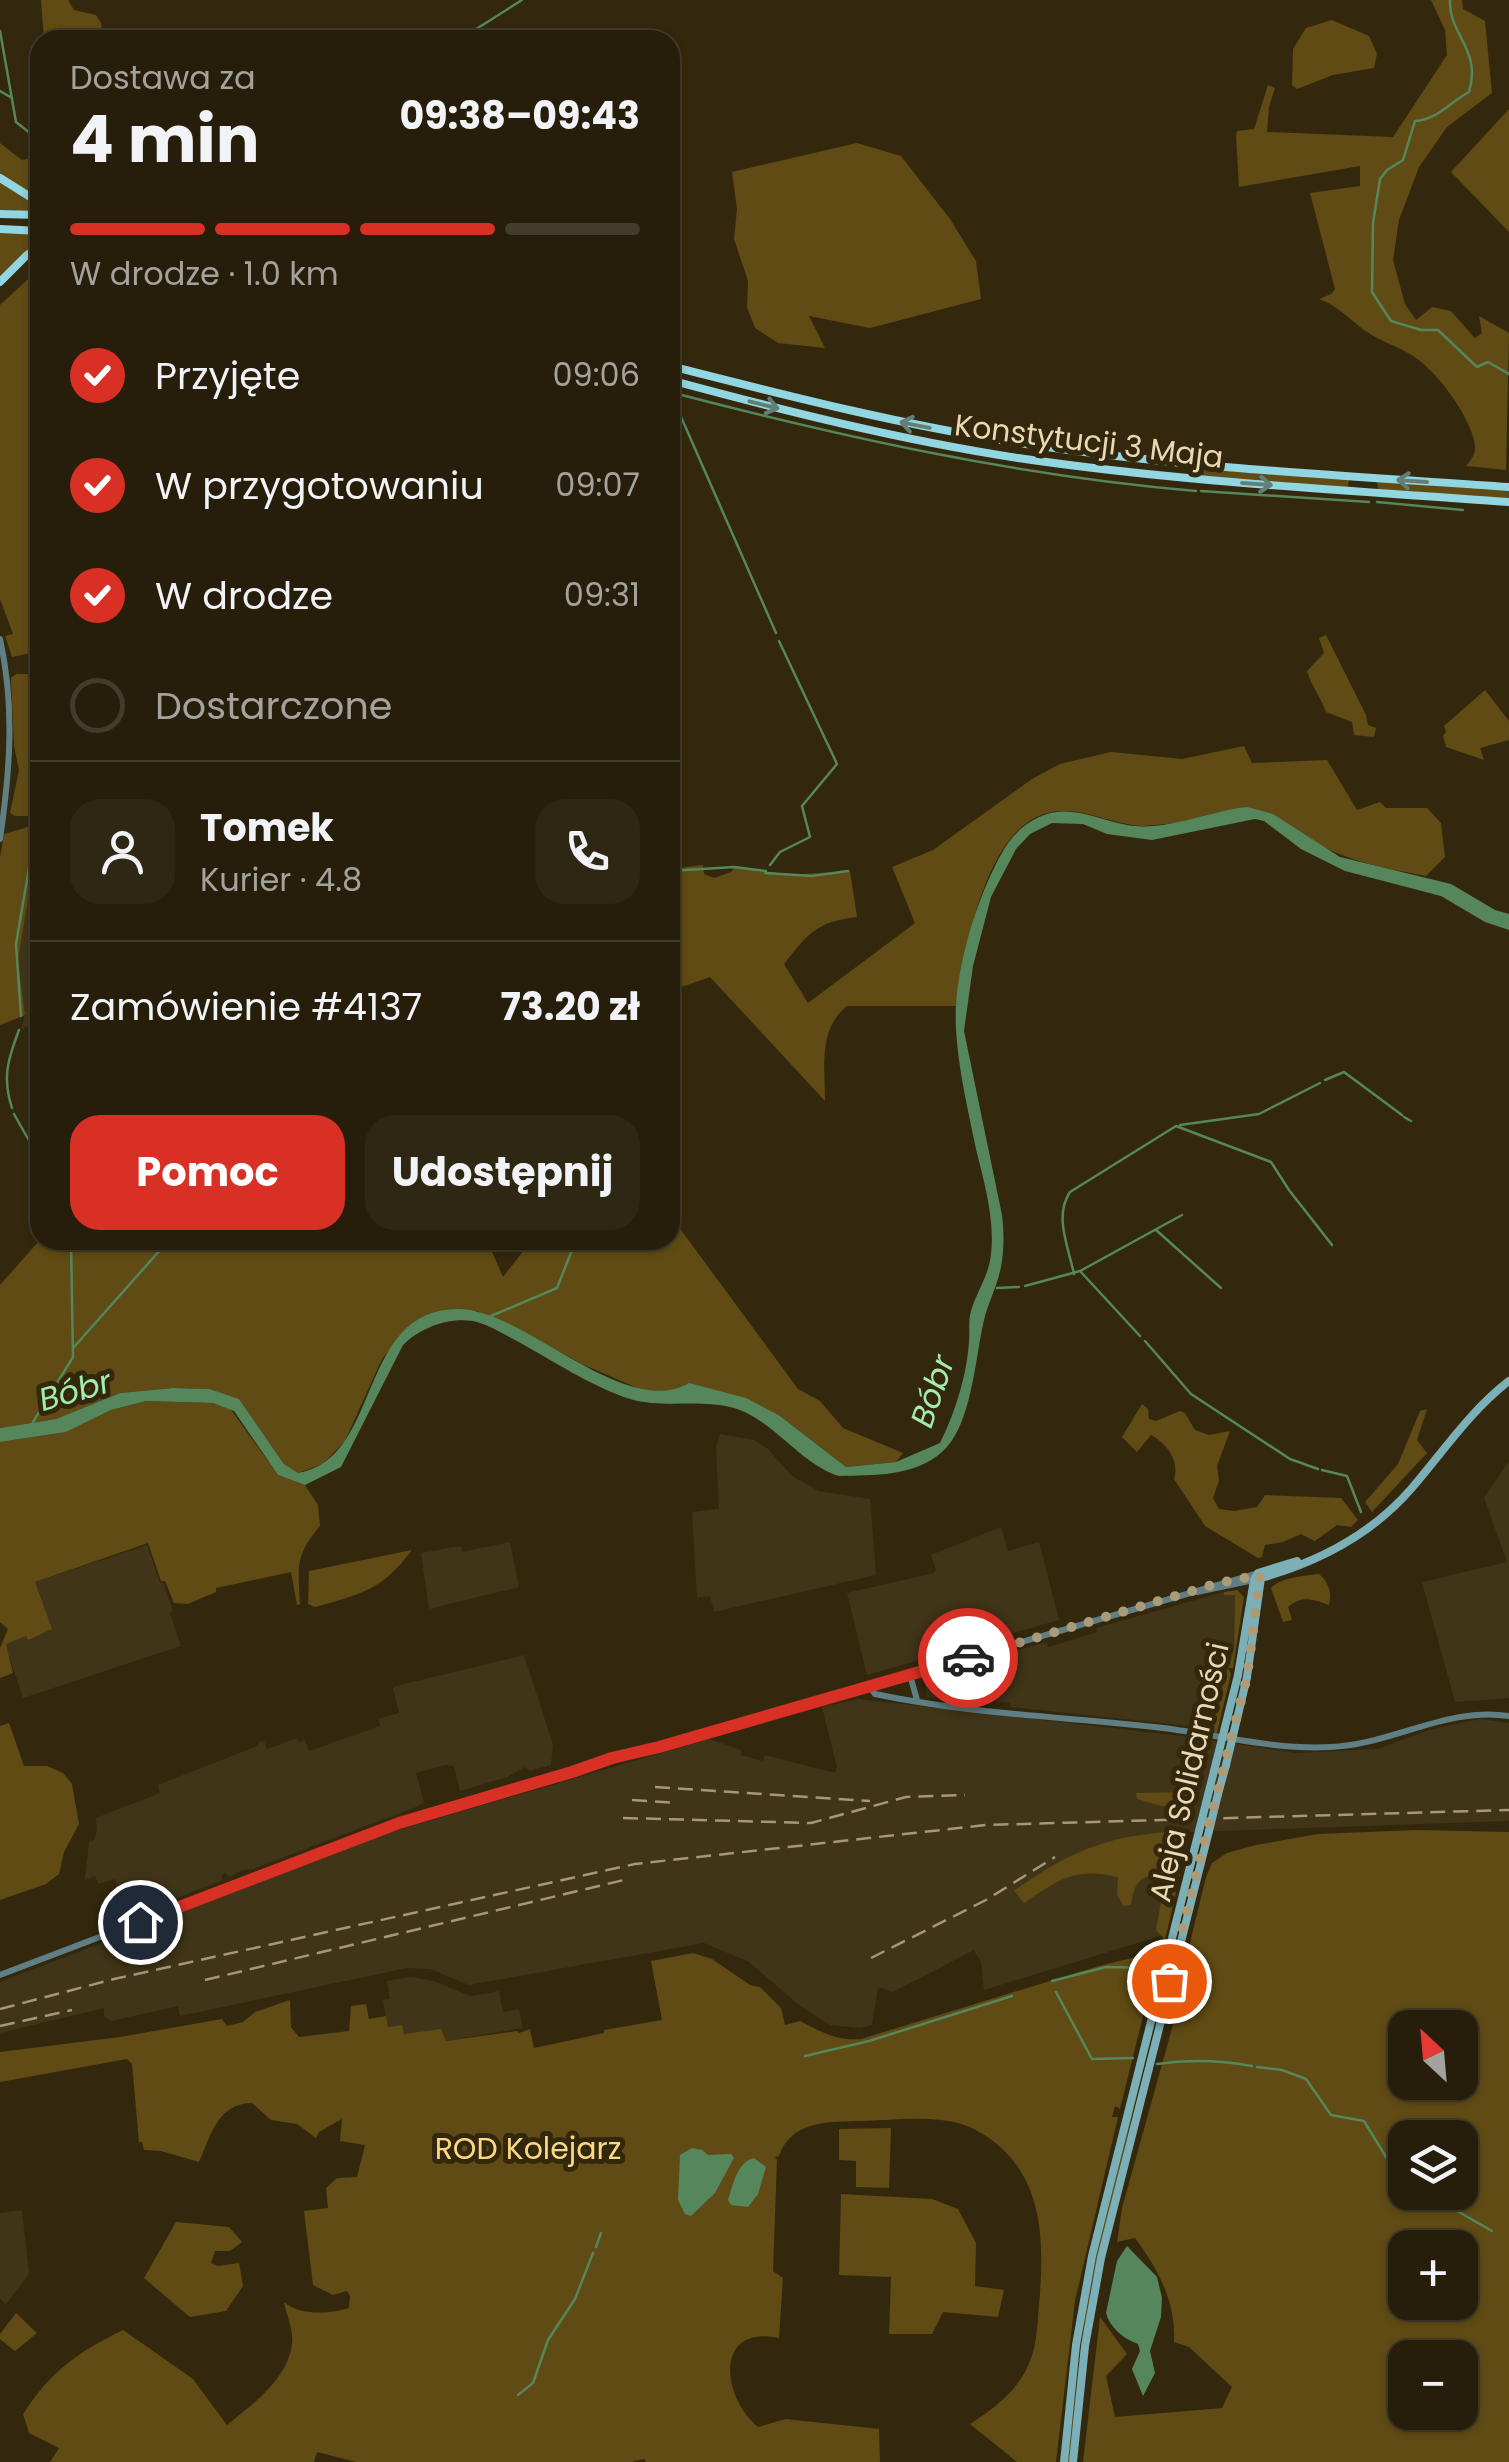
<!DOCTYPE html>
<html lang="pl">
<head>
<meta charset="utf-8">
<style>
  :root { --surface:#261e0a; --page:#2e2713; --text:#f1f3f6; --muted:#a4a29c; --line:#423c2b; --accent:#d93025 }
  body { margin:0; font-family:Poppins,sans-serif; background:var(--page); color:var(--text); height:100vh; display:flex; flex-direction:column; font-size:38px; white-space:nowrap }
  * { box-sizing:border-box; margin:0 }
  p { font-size:32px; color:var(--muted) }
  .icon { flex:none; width:55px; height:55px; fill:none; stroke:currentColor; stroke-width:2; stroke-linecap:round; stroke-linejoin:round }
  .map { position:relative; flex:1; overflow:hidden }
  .panel { position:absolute; left:30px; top:30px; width:650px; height:1220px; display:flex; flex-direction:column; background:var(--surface); border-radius:30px; box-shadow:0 2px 8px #0004,0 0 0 2px var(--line) }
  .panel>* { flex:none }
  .needle { width:65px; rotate:334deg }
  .fabs { position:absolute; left:1388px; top:2010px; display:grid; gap:20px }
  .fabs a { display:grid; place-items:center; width:90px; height:90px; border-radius:20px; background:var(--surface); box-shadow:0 2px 8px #0004,0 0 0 2px var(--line); font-size:50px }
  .pin { position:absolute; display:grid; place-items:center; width:85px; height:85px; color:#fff; margin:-42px; border:5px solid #fff; border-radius:50%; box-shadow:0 2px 10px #0007 }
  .courier { position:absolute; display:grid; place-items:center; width:100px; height:100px; margin:-50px; border:8px solid #d93025; border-radius:50%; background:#fff; color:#222; box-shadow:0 2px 12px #0007 }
  .summary em { font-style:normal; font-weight:700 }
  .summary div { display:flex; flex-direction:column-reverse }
  .summary { display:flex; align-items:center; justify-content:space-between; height:170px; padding:0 40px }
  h1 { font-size:65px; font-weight:700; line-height:75px }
  .bar { display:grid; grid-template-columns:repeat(4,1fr); gap:15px 10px; align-content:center; height:120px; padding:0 40px }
  .bar i { height:12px; border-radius:8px; background:var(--line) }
  .bar .current { background:var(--accent) }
  .bar p { grid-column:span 4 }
  .line { display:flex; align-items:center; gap:25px; padding:0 40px; border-top:2px solid var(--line) }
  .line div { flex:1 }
  .round { display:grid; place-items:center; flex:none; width:105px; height:105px; border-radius:30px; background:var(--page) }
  ol { padding:0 40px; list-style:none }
  li { display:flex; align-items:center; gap:30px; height:110px }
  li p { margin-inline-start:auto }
  li .icon { padding:10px; border-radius:50%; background:var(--accent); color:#fff; stroke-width:4 }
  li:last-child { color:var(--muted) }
  li i { width:55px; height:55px; border:5px solid var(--line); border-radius:50% }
  .cta { display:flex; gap:20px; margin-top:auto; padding:20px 40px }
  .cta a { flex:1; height:115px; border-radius:30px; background:var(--accent); color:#fff; font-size:40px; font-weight:700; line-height:115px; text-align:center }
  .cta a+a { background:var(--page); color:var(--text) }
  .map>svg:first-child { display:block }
  .built { fill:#403518 }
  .green { fill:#5f4b13; fill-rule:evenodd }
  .water { fill:#55865c }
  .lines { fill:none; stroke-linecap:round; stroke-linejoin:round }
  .stream { stroke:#55865c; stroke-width:2.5 }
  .tertiary { stroke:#5f7f84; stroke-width:6 }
  .secondary { stroke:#7cb0b8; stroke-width:8 }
  .primary { stroke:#91d6e0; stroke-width:8 }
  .rail { stroke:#a69776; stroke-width:2.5; stroke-dasharray:15 8; stroke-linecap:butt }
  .secondary-bridge { stroke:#7cb0b8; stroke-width:8 }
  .oneway { stroke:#627f77 }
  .done { stroke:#aa9b79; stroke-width:10; stroke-dasharray:0 18 }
  .route { stroke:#d93025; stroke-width:12 }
  .labels { text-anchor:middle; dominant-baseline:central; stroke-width:10; stroke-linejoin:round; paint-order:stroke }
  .street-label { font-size:30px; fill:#ead9b3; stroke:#33280e }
  .park-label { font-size:30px; fill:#fbd882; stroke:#33280e }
  .water-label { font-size:32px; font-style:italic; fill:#a4ecad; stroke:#33280e }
</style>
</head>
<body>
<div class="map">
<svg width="1509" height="2462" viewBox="0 0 1509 2462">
  <rect width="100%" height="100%" fill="#33280e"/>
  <path class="built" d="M40,829V1028L37,1023L21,1029L25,1015L18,961Z
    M720,1434L754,1440L768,1449L792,1476L819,1491L870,1499L876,1575L714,1612L710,1596L697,1598L692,1512L719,1509L716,1447Z
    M1509,1461V1698L1455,1702L1422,1582L1507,1562L1484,1498Z
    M1001,1527L1008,1551L1039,1542L1059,1620L867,1675L847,1593L934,1573L936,1570L931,1555Z
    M510,1542L519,1587L429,1609L421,1553L461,1546L462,1552Z
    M147,1545L160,1583H163L173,1610L170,1613L181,1646L23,1698L5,1644L27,1636L35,1582Z
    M1224,1592L1225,1595L1235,1594L1234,1649L1209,1728L1011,1707L1010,1703L968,1698L967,1702L926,1697V1677L1046,1642L1049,1647L1097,1632L1096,1628Z
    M524,1655L553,1745L551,1765L530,1771L525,1767L507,1777L460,1791L454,1766L445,1765L416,1773L424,1802L416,1807L253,1869L242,1870L230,1877L225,1873L221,1875L223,1880L128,1917L115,1879L98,1884L95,1876L85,1880L89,1842L94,1840L97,1830L96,1818L160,1793L158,1785L257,1746L259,1742L264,1741L267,1749L297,1738L299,1742L303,1741V1736L309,1751L380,1726L378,1719L399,1713L393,1688L396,1686Z
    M858,1699L1190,1737L1297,1753L1378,1749L1432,1729L1480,1719L1509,1723V1821L1190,1832L1163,1935L984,1990L981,1962L974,1950L893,1992L878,1987L872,2025L860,2028L830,2025L799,2005L749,1962L704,1943L469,1985L430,1969L407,1968L180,2016L178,2006L111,2021L104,2017V2008L0,2033V1982L385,1834L709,1739L741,1750V1755L763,1761L765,1755L835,1773L837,1767L822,1707Z
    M411,1977L433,1981L471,1996L499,1991L503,2012L519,2009L523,2028L446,2041L404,2034L388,2027L383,2000L390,1999L387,1981Z
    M22,2210L29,2274L6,2304L0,2299V2213Z"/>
  <path class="green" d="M41,0H68L74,10L96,15L101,23L103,40H44Z
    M1431,0H1462L1463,9L1485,21L1492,93L1447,127L1419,167L1399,220L1393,260L1405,304L1416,320L1432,307L1451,311L1475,338L1482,333L1479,316L1509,333L1506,470L1466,466C1471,460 1476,454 1475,445C1471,417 1437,371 1413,356C1398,346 1379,341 1364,330C1348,318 1338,306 1319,299L1331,294L1335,289L1310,193L1360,186V166L1239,187L1236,135L1237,131L1254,129L1268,85L1275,88L1269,107L1267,132L1393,137L1447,55L1445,30Z
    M1332,20L1369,36L1377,54L1374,68L1333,75L1297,89L1292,85L1293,49L1306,28Z
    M1509,109V232L1451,172Z
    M0,143L22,160L31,158L33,151L40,163V200L0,174Z
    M857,143L901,156L950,219L976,261L981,299L870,328L809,316L825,348L778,343L755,328L747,307L748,281L734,239L737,209L732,172Z
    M0,181L40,206V212L0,210Z
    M0,232L40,234V243L0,278Z
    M40,268V651L12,657L5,636L13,634L0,599V305Z
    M1204,469L1349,479L1348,487L1203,478Z
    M1377,482L1509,490V499L1378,489Z
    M1326,635L1366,715L1368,725L1376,728L1374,737L1354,735L1352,722L1326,712C1320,696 1312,687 1307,671L1324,653L1319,638Z
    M16,674H40V816H15L10,813L19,770L14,746L11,678Z
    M1485,690L1509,721V740L1480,748L1484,760L1446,747L1443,736L1446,732L1444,726Z
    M1244,746L1252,763L1327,760L1357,810L1380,802L1386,808H1427L1441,823L1445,857L1426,876C1361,864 1326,856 1273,814L1144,826C1115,825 1089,810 1060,811C986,814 965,951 956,1006H847C818,1029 825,1068 825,1101L710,977L670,991V866L675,864L679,868L703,865L704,874L714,878L731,872L735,866L787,875L850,871L857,917C816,922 809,933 784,964L808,1003L915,923L892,867L933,850L1032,779L1060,764L1111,752L1182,759Z
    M28,827H40L18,961L25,1015L0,1025V858L4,834Z
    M670,1215L798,1389L820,1401L843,1428L903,1453L896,1462L846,1467L780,1416L675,1392L642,1390L582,1364L526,1333L477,1311L406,1329L382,1359L345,1441L323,1464L298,1473L284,1464L239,1399L210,1389L173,1388L120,1393L56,1419L0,1428V1285L40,1240H487L503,1277L532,1240H670Z
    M146,1401L213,1403L229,1407L278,1475L305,1485L318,1505L320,1526C295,1555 298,1567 300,1604L297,1605L291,1572L216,1588V1592L188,1604L174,1603L165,1581H161L148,1543L35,1582L52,1629L28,1640L26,1636L6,1644L13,1673L0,1678V1648L8,1629L0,1622V1442L66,1432L111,1410Z
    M1142,1404L1148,1409L1149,1419L1156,1421L1180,1411L1185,1413L1195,1430L1209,1435L1230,1431L1217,1466L1219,1481L1213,1498L1219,1509L1234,1511L1257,1507L1265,1495L1341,1498L1358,1520L1351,1527L1337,1525L1315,1541L1301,1534L1283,1542L1265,1545L1262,1557L1258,1558L1205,1526L1174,1479C1180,1460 1166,1443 1151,1435L1137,1452L1122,1437Z
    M1427,1409L1417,1440L1427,1453L1372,1512L1365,1502L1398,1464L1420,1411Z
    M412,1550C382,1590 362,1594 315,1607L308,1604L309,1571Z
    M1319,1574C1329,1583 1332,1592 1329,1605C1312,1599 1302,1595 1288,1607L1292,1620L1283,1622L1271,1588C1282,1577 1303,1576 1319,1574Z
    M1237,1590L1244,1597L1233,1668H1228L1231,1674L1217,1733L1208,1732L1234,1649L1235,1595H1224V1592Z
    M9,1723L24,1766H47L63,1773L72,1784L79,1824L64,1852L59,1874L46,1884L0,1900V1726Z
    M1196,1743L1209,1746L1210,1749L1193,1806H1162L1137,1799L1136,1793L1187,1792L1190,1747Z
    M1416,1830L1509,1832V2462H1083L1100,2317L1127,2354L1106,2376L1115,2417L1222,2408L1232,2387L1189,2347L1174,2342C1176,2302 1158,2269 1135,2238L1117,2242L1122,2208L1174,2021H1171L1206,1877L1212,1863L1227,1853L1256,1845L1318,1834ZM1405,2028H1460V2082H1405ZM1405,2138H1460V2192H1405ZM1405,2248H1460V2302H1405ZM1405,2358H1460V2412H1405Z
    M1168,1832L1187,1833V1845L1165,1940L1156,1930L1163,1891L1155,1874C1136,1879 1134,1887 1131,1905L1123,1906L1117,1894L1118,1877C1074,1867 1060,1879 1024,1903L1014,1891C1065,1854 1105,1836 1168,1832Z
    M693,1953L712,1959L750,1985L760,1987L781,2008L785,2025L800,2021C822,2032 836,2041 861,2039L1099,1966L1136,1957L1150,1958L1156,1964L1120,2109L1115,2106L1112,2117H1118L1075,2301L1056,2462H1017L970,2424C992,2410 1012,2395 1025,2372C1037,2351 1037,2328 1039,2305C1045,2237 1044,2167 976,2130C943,2112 892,2121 855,2121C825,2122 791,2122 779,2156L775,2157L777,2160L773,2271L783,2278L779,2338C713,2324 722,2398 758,2427L786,2419L879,2429L880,2462H646L644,2459L631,2462H356L317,2452L314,2462H50L59,2448L29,2433L23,2414C51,2371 78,2352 123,2330L193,2379L227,2425C252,2405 289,2378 292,2343C294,2331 286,2314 284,2302C300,2316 330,2314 349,2308L350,2296L347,2291L333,2295L313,2285L304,2211L328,2208L326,2188L337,2178L357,2177L365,2145L340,2141L342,2119L319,2132L316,2138L297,2124L271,2120L252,2103C218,2103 211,2135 199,2162L161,2151L144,2150L142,2142H139L132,2064L127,2059L0,2082V2052L120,2037L222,2019L227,2026L243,2022L255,2012L290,2000L291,2027L299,2037L349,2031L351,2006L366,2004L369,2019L386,2016L388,2027L402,2025L404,2034L441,2029L446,2041L517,2031L519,2033L530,2029L534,2048L604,2033V2030L662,2020L651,1961Z
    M1155,2020L1092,2284L1082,2346L1070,2462H1067L1089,2284Z
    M891,2128L889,2188L856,2187V2161L839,2160V2129Z
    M841,2194L932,2199L958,2209L976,2243L975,2286L1004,2290L998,2317L943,2312L932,2334H889L891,2277L839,2275Z
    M176,2222L229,2227L242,2242L230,2251H215L211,2263L218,2266L239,2263L243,2286L226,2311L190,2317L144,2278Z
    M16,2313L37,2333L15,2351L0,2339V2334Z"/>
  <path class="water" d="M1247,807L1273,814L1340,857L1451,884L1495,910L1509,914V930L1485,922L1441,896L1345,871L1301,849L1264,821L1255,819L1152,840L1107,834L1083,824L1052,823L1030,834L1016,849L991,897L973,966L964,1031L1002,1215C1004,1230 1004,1245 1002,1261C999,1283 989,1300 984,1320C975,1358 972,1426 942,1452C913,1477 874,1475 839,1476C801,1464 775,1422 737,1409C702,1398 664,1409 630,1399C590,1386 552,1360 515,1340C502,1333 487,1324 473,1321C448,1317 420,1328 403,1345L341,1467L305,1485L278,1475L234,1411L213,1403L146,1401L111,1410L66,1432L0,1442V1428L56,1419L120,1393L173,1388L210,1389L239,1399L284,1464L298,1473C383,1459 356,1309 458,1309C525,1309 624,1421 689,1383L746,1398L780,1416L846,1467L896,1462L940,1443C955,1413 967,1375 969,1341C970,1331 968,1321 971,1311C977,1291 989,1275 991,1254C995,1219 984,1182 976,1149C968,1110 958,1068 956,1029C953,983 970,922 988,881C1000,855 1011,830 1039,817C1070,803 1097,820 1127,825C1165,832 1209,811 1247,807Z
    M692,2148L702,2150L708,2155L731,2154L734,2158L715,2193L691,2216L685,2214L678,2200L680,2155Z
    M754,2158L766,2167L758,2194L748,2207L731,2205L728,2200C733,2185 737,2162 754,2158Z
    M1127,2246L1157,2277L1162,2298L1161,2317L1150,2351L1155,2373L1143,2396L1132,2369L1140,2351L1138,2344C1124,2339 1110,2328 1106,2313L1117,2261Z"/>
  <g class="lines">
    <path class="stream" d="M1450,0C1448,34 1482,49 1469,92C1450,102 1437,120 1415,121L1403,160L1387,170L1380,179L1373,223L1372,292L1391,321L1421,330H1438L1477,367L1488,362L1509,374
      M0,31L16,122L40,141
      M459,40L522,0
      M0,91L12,98
      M40,303L35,312L40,342
      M670,392C843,437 1017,476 1196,491
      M678,410L776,633
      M1201,491L1369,502
      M1377,502L1463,510
      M38,812L40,806
      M770,865L780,852L810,837L802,806L837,764L779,641
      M670,871L734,867L766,871
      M765,873L812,876L848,871
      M21,1016L16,944L35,833
      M1325,1080L1344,1072L1402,1115
      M12,1108C2,1078 8,1059 19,1030
      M14,1114L40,1160
      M1404,1117L1411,1121
      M1180,1125L1259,1114L1320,1083
      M1156,1230L1221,1288
      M1080,1271L1182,1215
      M1074,1274C1068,1246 1054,1216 1070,1192L1176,1126L1271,1162L1289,1190L1332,1245
      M1025,1286L1080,1271L1140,1336
      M997,1288L1019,1287
      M491,1316L557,1288L576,1240
      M1145,1341L1191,1394L1290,1459L1318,1469
      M74,1347L169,1240
      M33,1422L73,1357L71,1240
      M1322,1470L1347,1476L1361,1512
      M1183,1976L1202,1984
      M1052,1981L1106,1967L1153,1968
      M1056,1992L1092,2059L1133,2058
      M805,2056L869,2041L1012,1996
      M1157,2064C1190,2059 1219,2060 1252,2066
      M1257,2067L1282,2070L1306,2079L1331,2115L1364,2121L1397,2175L1405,2180
      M1424,2192L1492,2231
      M596,2247L601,2233
      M518,2395L533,2383L548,2340L575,2299L593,2253"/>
    <path class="tertiary" d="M0,639C15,707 10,771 0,839
      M1197,1592L1254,1580
      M910,1675L917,1700
      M869,1686L875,1694C969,1714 1068,1717 1163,1728C1219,1735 1274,1750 1330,1747C1391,1745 1448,1706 1509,1716
      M586,1767L650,1749
      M0,1975L399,1823L1259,1573"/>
    <path class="secondary" d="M1238,1675L1254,1580L1258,1573L1297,1561
      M1247,1677L1261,1578C1318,1562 1371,1535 1411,1489C1443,1452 1470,1411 1509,1381
      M1218,1794L1226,1765
      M1208,1795L1216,1763
      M1064,2462L1076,2345L1092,2256L1199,1831
      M1073,2462L1085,2346L1101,2258L1209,1831"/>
    <path class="primary" d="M0,178L40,203
      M0,214L40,215
      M0,229L40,231
      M0,282L27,255L40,246
      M670,366C788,396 905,426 1026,444C1186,468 1348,476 1509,487
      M670,380C785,411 900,440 1018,458C1181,482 1345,490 1509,502"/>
    <path class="rail" d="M655,1787L870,1801
      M632,1800L677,1803
      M623,1818L811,1823L906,1797L965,1795
      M871,1958L986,1900L1055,1857
      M205,1980L628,1879
      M0,2009L114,1979L635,1864L986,1825L1509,1810
      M0,2026L72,2010"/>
    <path class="secondary-bridge" d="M1216,1763L1238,1675
      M1226,1765L1247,1677
      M1199,1831L1208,1795
      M1209,1831L1218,1794"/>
  </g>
  <defs><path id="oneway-shaft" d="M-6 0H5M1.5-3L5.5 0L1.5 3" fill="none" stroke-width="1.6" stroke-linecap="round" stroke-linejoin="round" transform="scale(2.5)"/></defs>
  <g class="oneway">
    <use href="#oneway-shaft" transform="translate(764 405) rotate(14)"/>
    <use href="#oneway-shaft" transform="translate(915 425) rotate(-169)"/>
    <use href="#oneway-shaft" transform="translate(1412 481) rotate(-176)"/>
    <use href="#oneway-shaft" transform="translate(1257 484) rotate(4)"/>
  </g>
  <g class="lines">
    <path class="done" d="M968,1658L1219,1583L1260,1575L1247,1677L1169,1981"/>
    <path class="route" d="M140,1922L399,1823L572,1772L612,1758L659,1747L968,1658"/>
  </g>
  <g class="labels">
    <g class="street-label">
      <text transform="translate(1089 441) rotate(7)">Konstytucji 3 Maja</text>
      <text transform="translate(1189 1772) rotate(-77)">Aleja Solidarności</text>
    </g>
    <g class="park-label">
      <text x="528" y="2148">ROD Kolejarz</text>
    </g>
    <g class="water-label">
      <text transform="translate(75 1390) rotate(-16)">Bóbr</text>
      <text transform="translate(932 1391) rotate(-71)">Bóbr</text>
    </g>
  </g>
</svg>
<div class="fabs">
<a><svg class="needle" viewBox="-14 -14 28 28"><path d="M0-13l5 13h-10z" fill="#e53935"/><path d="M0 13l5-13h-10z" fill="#a4a29c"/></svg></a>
<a><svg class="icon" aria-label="layers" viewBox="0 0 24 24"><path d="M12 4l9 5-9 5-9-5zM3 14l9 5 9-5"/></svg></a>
<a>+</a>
<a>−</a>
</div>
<div class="pin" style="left:1169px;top:1981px;background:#ea580c"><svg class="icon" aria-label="bag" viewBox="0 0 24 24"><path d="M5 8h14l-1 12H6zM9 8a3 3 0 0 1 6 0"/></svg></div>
<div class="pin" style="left:140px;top:1922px;background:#1f2937"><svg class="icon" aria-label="home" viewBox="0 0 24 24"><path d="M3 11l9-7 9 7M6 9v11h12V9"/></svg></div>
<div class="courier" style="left:968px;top:1658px"><svg class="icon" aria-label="car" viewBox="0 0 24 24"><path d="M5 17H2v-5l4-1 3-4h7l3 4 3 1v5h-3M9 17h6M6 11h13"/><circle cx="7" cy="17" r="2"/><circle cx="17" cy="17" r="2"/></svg></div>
<section class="panel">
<div class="summary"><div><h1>4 min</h1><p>Dostawa za</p></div><em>09:38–09:43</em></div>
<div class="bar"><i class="current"></i><i class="current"></i><i class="current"></i><i></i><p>W drodze · 1.0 km</p></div>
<ol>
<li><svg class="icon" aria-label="check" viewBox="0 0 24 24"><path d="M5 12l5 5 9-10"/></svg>Przyjęte<p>09:06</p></li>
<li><svg class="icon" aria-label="check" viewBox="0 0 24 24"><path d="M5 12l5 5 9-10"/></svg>W przygotowaniu<p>09:07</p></li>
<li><svg class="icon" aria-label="check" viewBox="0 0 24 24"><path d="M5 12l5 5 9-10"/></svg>W drodze<p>09:31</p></li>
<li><i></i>Dostarczone</li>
</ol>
<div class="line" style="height:180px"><a class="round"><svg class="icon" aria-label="person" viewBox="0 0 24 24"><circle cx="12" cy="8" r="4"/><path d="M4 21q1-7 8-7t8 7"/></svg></a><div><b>Tomek</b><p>Kurier · 4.8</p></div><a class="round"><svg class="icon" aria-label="phone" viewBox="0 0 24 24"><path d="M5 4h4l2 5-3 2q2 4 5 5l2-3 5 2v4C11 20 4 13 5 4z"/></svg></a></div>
<div class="line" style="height:130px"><div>Zamówienie #4137</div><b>73.20 zł</b></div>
<div class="cta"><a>Pomoc</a><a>Udostępnij</a></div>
</section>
</div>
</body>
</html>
